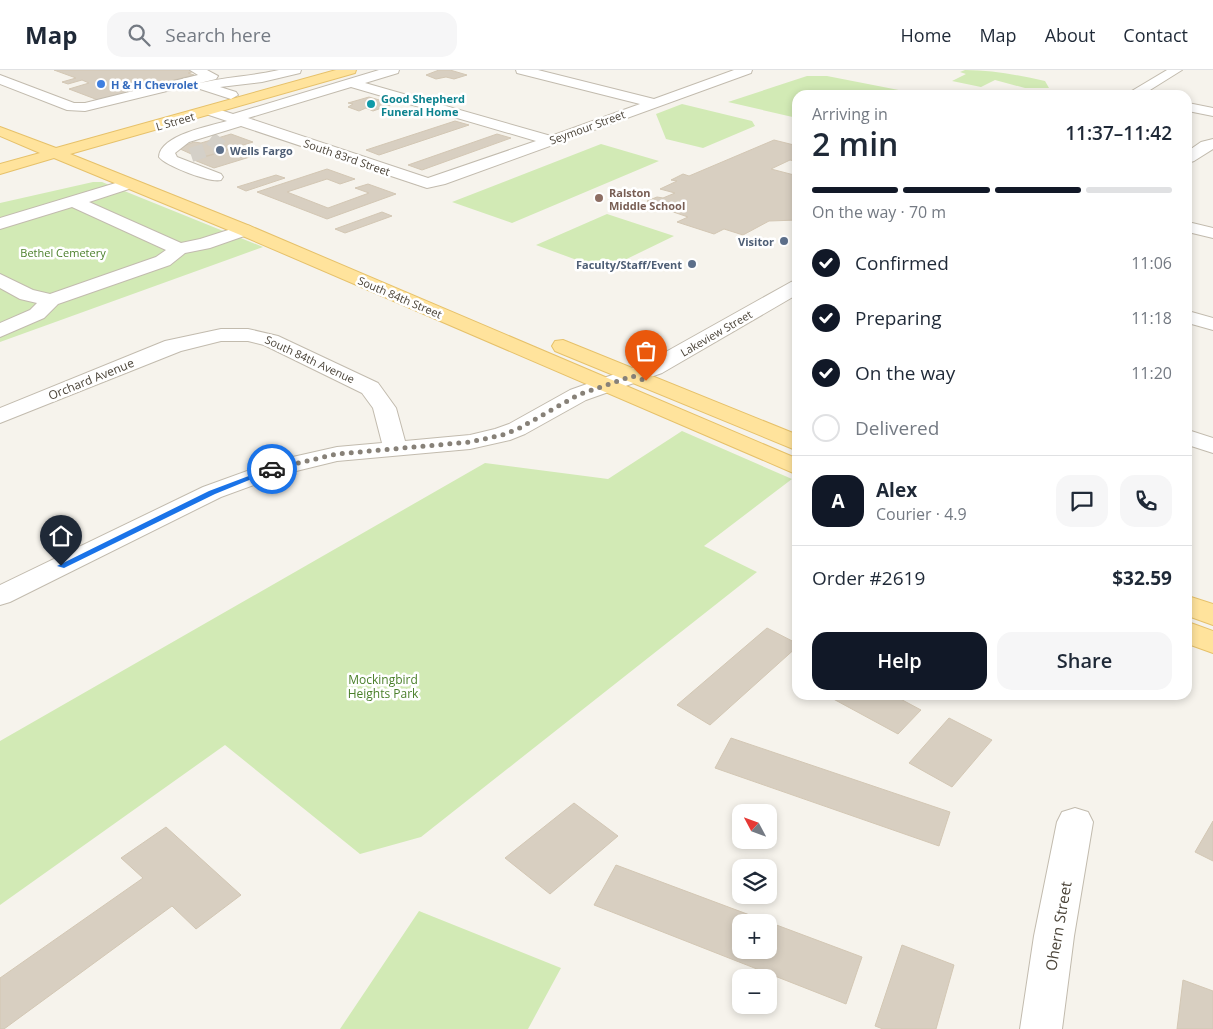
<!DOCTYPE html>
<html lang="en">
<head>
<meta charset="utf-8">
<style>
  :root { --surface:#fff; --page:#f6f6f7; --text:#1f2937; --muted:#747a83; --line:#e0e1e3; --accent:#111827 }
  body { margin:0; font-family:"Open Sans",sans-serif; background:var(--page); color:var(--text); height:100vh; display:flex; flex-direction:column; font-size:19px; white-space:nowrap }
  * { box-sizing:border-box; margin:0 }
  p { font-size:16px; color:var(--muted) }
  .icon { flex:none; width:28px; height:28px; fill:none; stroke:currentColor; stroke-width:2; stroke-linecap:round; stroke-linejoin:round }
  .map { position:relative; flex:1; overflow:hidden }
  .side { position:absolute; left:792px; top:20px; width:400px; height:610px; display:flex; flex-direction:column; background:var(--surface); border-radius:15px; box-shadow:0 2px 8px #0003 }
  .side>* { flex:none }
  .needle { width:32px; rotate:311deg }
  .tools { position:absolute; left:732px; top:734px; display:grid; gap:10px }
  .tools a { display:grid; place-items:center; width:45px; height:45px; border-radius:10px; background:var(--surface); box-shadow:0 2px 8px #0003; font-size:25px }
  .pin { position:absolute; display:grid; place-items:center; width:42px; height:42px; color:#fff; margin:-51px -21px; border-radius:50% 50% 50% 0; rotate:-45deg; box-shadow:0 0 5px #0007 }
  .pin .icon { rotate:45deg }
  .courier { position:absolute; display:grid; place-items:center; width:50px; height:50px; margin:-25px; border:4px solid #1a73e8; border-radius:50%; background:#fff; color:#222; box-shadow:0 1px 6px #0007 }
  .headline em { font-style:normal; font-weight:600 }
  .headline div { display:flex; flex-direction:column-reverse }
  .headline { display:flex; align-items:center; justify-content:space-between; height:85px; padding:0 20px }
  h1 { font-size:32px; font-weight:600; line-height:38px }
  .bar { display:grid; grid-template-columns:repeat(4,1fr); gap:8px 5px; align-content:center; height:60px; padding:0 20px }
  .bar i { height:6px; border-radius:4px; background:var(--line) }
  .bar .on { background:var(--accent) }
  .bar p { grid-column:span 4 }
  .line { display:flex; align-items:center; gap:12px; padding:0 20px; border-top:1px solid var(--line) }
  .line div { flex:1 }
  .round { display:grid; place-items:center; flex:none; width:52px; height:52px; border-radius:15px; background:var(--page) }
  ol { padding:0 20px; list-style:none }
  li { display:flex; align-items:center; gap:15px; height:55px }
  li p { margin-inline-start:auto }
  li .icon { padding:5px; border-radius:50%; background:var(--accent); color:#fff; stroke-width:4 }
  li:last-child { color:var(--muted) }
  li i { width:28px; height:28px; border:2px solid var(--line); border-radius:50% }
  .action { display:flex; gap:10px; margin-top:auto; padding:10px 20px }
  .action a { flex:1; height:58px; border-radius:15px; background:var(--accent); color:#fff; font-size:20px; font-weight:600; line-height:58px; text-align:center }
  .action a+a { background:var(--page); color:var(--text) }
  header { display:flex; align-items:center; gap:30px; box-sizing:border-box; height:70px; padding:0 25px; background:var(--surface); border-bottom:1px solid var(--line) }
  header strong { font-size:24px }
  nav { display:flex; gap:28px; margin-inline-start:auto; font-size:18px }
  .search { width:350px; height:45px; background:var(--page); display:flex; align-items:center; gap:12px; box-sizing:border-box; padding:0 18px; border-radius:15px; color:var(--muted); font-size:19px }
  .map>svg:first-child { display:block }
  .green { fill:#d2eab5 }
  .building { fill:#d8cfc1; stroke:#d3c7b4; fill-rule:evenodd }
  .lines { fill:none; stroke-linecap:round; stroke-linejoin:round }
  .minor-tunnel { stroke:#d4d0c8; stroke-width:14; stroke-dasharray:14 8; stroke-linecap:butt }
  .minor-casing { stroke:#c2bbae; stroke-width:2 }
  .major-casing { stroke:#e6c16a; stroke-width:2 }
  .minor { fill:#fff; fill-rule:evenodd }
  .major { fill:#ffe39c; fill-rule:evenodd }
  .route { fill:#1a73e8 }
  .done { stroke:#878178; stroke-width:5; stroke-dasharray:0 9 }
  .shop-dot { fill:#3f7fe0; stroke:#fff; stroke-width:2 }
  .culture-dot { fill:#0f9aa8; stroke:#fff; stroke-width:2 }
  .service-dot { fill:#5c6f8a; stroke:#fff; stroke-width:2 }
  .education-dot { fill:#8d6e63; stroke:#fff; stroke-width:2 }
  .labels { text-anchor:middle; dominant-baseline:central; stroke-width:5; stroke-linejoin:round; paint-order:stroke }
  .far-shop-label { font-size:11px; font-weight:bold; fill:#366cbe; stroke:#fff; text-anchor:start }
  .far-culture-label { font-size:11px; font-weight:bold; fill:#0d838f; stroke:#fff; text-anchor:start }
  .far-street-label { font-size:11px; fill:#4b4439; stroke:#fff }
  .far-service-label { font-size:11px; font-weight:bold; fill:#4e5e75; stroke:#fff; text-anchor:end }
  .far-education-label { font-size:11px; font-weight:bold; fill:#785e54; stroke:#fff; text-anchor:start }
  .far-park-label { font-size:11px; fill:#4a7f2a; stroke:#fff }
  .street-label { font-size:12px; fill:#4b4439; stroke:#fff }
  .park-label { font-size:12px; fill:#4a7f2a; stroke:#fff }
  .near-street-label { font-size:15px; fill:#4b4439; stroke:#fff }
</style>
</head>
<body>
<header>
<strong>Map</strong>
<div class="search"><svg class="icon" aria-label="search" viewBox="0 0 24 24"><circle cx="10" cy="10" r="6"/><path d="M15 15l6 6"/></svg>Search here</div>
<nav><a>Home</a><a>Map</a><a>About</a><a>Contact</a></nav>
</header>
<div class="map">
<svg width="1213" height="959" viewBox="0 0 1213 959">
  <rect width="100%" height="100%" fill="#f6f3ec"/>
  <path class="green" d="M965,0C993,0 1018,5 1045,11L1049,18H1025L995,10L981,17L952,11L966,4L960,2Z
    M807,6H827L914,23L909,25H798L797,48L728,32Z
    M682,34L752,51L755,56L703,78L666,69L656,44Z
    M601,74L659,91L512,153L452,132Z
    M93,112H102L263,177L0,272V133Z
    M607,144L674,166L604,200L536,175Z
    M682,361L792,409L704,476L757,502L421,767L360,784L225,675L0,835V671L485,393L608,409Z
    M419,841L561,898L528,959H340Z"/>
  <path class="building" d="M54,0H191L195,1L188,3L194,5L150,16L155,18L98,30L69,19L89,13L82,10L68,14L62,12L76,8Z
    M439,0H450L467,5L454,9L446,7L436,9L426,5Z
    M369,27L393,34L373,41L366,38L359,41L348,37L353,34L348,33Z
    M455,51L469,55L379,85L366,80Z
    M231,64L253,72L200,88L178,78L194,72L201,73Z
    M497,64L511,68L422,100L408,95Z
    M774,70L798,76V92L790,90L771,99L798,106V150L769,151L743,165L724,159L714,164L677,152L688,147L650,134L652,133L647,131L657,127L663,128L675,123L660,119L677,111L671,110L683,104L689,106Z
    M232,79L253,86L214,98L194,90Z
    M327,99L355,109L340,114L327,109L287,122L328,138L369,123L355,118L368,114L396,124L327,149L257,122Z
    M276,105L285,108L246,121L237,117Z
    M382,142L392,146L345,163L335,159Z
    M767,558L798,574V576L710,655L677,635Z
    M826,625H893L921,640L898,664Z
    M949,648L992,670L952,717L909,693Z
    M731,668L950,742L939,776L715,698Z
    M574,733L618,766L550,824L505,788Z
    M1213,751V791L1195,782Z
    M166,757L241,825L196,859L172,836L4,959H0V908L143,808L121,788Z
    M616,795L862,887L846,934L594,835ZM741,852H769V880H741Z
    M902,875L954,895L936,959H883L875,956Z
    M1183,910L1213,921V959H1177Z"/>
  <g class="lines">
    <path class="minor-tunnel" d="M191,85L212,78L220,67"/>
    <g class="minor-casing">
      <path id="minor" d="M190,0H207L218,6L216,9L85,41L67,40L0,14V5L74,33H85L198,5Z
        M279,0H301L300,3L262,12L220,17L236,22L238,25L231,29L200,19L198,16L200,13C226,7 253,6 279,0Z
        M379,0H399L398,3L365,13L551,66L640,34L517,3L516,0H538L654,29L734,0H752L751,3L445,114L427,118L241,56L189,72L175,83L177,87L221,104L223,107L221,110C210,113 166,96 159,87C160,65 210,56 227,51L206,44L204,41L206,38L211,37L233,44ZM351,17L536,71L428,108L248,48Z
        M1167,0H1182L1142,25H1125Z
        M1188,33L1213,38V46L1188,41Z
        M1213,69V79L1194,91L1188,93V81L1201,72Z
        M129,109L135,111L137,114L135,117L89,132L181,173L200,169L244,155L250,156L253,160L250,164L210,178L185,183L170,195L58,234L44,248L0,267V253L30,240L37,233L20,229L0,218V204L33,220L50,224L156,187L166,180L72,137L0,159V148Z
        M1188,152L1213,158V168L1188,162Z
        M798,210V224L662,303L586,330L525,364L510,370L470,379L337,391L284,404L221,427L10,532L0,535V515L203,417L275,391L337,377L382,373L373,338L362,323L264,275L248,271H221L181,281L0,353V338L165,271L221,259H248L278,266L378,313L396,338L405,371L470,365L495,359L509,354L570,320L646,293L791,212Z
        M1188,241L1213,248V260L1188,253Z
        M1188,360L1213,368V383L1188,375Z
        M1075,738L1088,742L1093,752L1074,866L1062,959H1020L1034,866L1057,752L1062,742Z"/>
    </g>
    <g class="major-casing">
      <path id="major" d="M336,0H356L355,3L70,84L250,156L798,389V405L238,164L54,88L0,104V94L40,83L0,66V57L56,78Z
        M563,270L798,365V381L555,281L552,276L555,271Z
        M1188,526L1213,534V555L1188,546Z
        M1188,552L1213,561V583L1188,574Z"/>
    </g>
    <use href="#minor" class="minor"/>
    <use href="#major" class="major"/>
  </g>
  <path class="route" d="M270,398L276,399L215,424L64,498L57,496L209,421Z"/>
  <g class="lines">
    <path class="done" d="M272,399L337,384L470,372L502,365L518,359L578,325L632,306L646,311"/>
  </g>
  <circle class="shop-dot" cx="101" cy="14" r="5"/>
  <circle class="culture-dot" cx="371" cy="34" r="5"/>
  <g class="service-dot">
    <circle cx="220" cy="80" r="5"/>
    <circle cx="784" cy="171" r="5"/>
    <circle cx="692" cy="194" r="5"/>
  </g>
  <circle class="education-dot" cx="599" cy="128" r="5"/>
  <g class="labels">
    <g class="far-shop-label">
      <text x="111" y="14">H &amp; H Chevrolet</text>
    </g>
    <g class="far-culture-label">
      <text x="381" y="28">Good Shepherd<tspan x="381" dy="13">Funeral Home</tspan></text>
    </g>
    <g class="far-street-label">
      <text transform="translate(175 51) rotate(-16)">L Street</text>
      <text transform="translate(587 57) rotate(-20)">Seymour Street</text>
      <text transform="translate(347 87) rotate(19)">South 83rd Street</text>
      <text transform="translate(400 227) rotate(23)">South 84th Street</text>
      <text transform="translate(716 263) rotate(-30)">Lakeview Street</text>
      <text transform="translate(310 289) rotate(25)">South 84th Avenue</text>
    </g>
    <g class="far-service-label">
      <text x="230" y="80" text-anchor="start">Wells Fargo</text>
      <text x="774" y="171">Visitor</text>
      <text x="682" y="194">Faculty/Staff/Event</text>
    </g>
    <g class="far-education-label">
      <text x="609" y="122">Ralston<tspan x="609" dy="13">Middle School</tspan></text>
    </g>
    <g class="far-park-label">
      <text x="63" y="182">Bethel Cemetery</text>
    </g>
    <g class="street-label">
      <text transform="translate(91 309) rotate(-22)">Orchard Avenue</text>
    </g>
    <g class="park-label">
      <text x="383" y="609">Mockingbird<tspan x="383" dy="14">Heights Park</tspan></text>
    </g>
    <g class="near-street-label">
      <text transform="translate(1058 856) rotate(-80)">Ohern Street</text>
    </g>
  </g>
</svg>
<div class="tools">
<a><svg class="needle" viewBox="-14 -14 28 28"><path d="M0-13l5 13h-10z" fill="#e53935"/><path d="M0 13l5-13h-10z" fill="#747a83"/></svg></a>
<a><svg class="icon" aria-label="layers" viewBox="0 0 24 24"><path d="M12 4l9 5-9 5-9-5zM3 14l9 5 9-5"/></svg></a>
<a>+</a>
<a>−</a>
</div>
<div class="pin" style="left:646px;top:311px;background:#ea580c"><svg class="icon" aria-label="bag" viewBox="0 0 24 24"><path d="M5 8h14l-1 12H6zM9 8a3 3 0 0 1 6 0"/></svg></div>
<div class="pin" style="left:61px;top:496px;background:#1f2937"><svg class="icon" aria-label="home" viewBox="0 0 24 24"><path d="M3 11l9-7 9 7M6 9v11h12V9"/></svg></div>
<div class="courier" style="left:272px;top:399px"><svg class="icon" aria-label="car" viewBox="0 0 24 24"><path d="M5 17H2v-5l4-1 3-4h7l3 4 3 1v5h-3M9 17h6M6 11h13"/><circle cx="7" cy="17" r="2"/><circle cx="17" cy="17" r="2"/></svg></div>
<section class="side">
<div class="headline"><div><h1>2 min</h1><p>Arriving in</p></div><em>11:37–11:42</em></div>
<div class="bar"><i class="on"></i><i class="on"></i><i class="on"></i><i></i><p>On the way · 70 m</p></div>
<ol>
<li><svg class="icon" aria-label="check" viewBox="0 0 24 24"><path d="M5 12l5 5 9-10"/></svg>Confirmed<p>11:06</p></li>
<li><svg class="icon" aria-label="check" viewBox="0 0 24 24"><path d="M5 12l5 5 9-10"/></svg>Preparing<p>11:18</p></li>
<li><svg class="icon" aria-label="check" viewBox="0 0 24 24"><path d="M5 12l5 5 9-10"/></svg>On the way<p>11:20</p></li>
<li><i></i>Delivered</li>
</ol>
<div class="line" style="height:90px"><b class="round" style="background:var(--accent);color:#fff">A</b><div><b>Alex</b><p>Courier · 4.9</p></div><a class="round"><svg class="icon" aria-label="chat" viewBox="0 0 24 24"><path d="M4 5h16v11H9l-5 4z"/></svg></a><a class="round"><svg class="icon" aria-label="phone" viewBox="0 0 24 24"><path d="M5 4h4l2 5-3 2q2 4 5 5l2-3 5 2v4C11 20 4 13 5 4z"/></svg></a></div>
<div class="line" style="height:65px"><div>Order #2619</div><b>$32.59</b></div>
<div class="action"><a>Help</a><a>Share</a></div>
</section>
</div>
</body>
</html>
